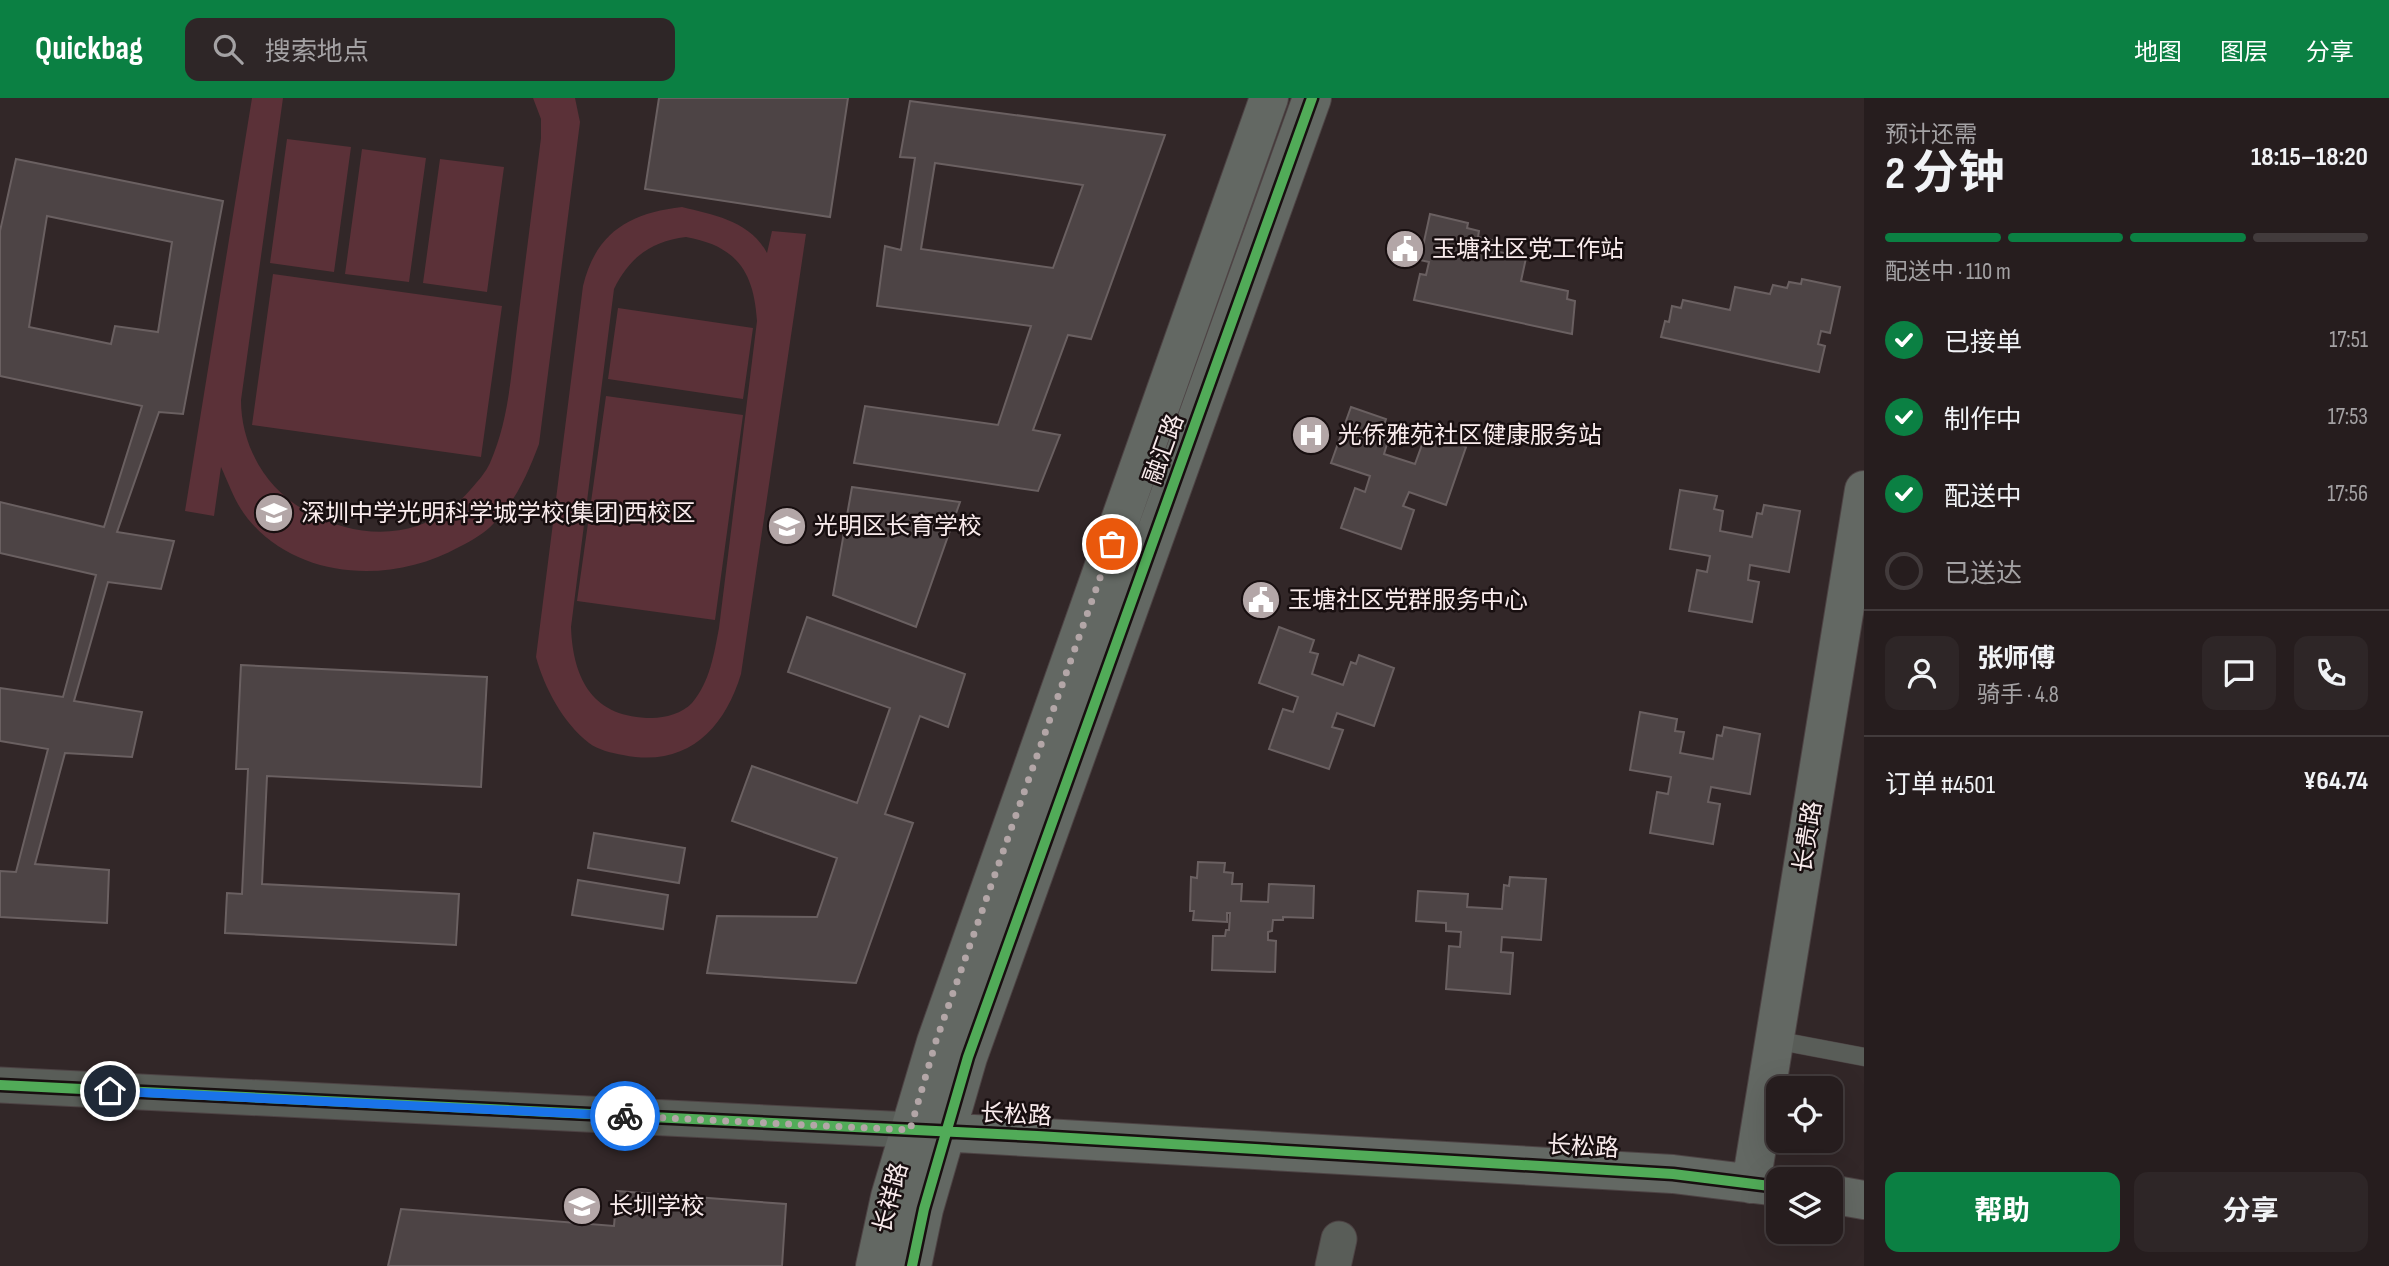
<!DOCTYPE html>
<html lang="zh">
<head>
<meta charset="utf-8">
<style>
  :root { --surface:#261d1e; --page:#2e2627; --text:#f1f3f6; --muted:#a4a2a4; --line:#423b3c; --accent:#0b8043 }
  body { margin:0; font-family:"Sofia Sans Condensed","Noto Sans SC",sans-serif; background:var(--page); color:var(--text); height:100vh; display:flex; flex-direction:column; font-size:26px; white-space:nowrap }
  * { box-sizing:border-box; margin:0 }
  p { font-size:23px; color:var(--muted) }
  .icon { flex:none; width:38px; height:38px; fill:none; stroke:currentColor; stroke-width:2; stroke-linecap:round; stroke-linejoin:round }
  .map { position:relative; flex:1; overflow:hidden }
  .drawer { display:flex; flex-direction:column; background:var(--surface); width:525px }
  .drawer>* { flex:none }
  .fabs { position:absolute; left:1766px; top:978px; display:grid; gap:14px }
  .fabs a { display:grid; place-items:center; width:77px; height:77px; border-radius:14px; background:var(--surface); box-shadow:0 7px 28px #0002,0 0 0 2px var(--line); font-size:35px }
  .pin { position:absolute; display:grid; place-items:center; width:60px; height:60px; color:#fff; margin:-30px; border:4px solid #fff; border-radius:50%; box-shadow:0 2px 7px #0007 }
  .courier { position:absolute; display:grid; place-items:center; width:70px; height:70px; margin:-35px; border:5px solid #1a73e8; border-radius:50%; background:#fff; color:#222; box-shadow:0 2px 9px #0007 }
  .overview em { font-style:normal; font-weight:700 }
  .overview div { display:flex; flex-direction:column-reverse }
  .overview { display:flex; align-items:center; justify-content:space-between; height:119px; padding:0 21px }
  h1 { font-size:46px; font-weight:700; line-height:52px }
  .bar { display:grid; grid-template-columns:repeat(4,1fr); gap:10px 7px; align-content:center; height:84px; padding:0 21px }
  .bar i { height:9px; border-radius:5px; background:var(--line) }
  .bar .current { background:var(--accent) }
  .bar p { grid-column:span 4 }
  .line { display:flex; align-items:center; gap:18px; padding:0 21px; border-top:2px solid var(--line) }
  .line div { flex:1 }
  .round { display:grid; place-items:center; flex:none; width:74px; height:74px; border-radius:14px; background:var(--page) }
  ol { padding:0 21px; list-style:none }
  li { display:flex; align-items:center; gap:21px; height:77px }
  li p { margin-inline-start:auto }
  li .icon { padding:7px; border-radius:50%; background:var(--accent); color:#fff; stroke-width:4 }
  li:last-child { color:var(--muted) }
  li i { width:38px; height:38px; border:4px solid var(--line); border-radius:50% }
  .primary-button { display:flex; gap:14px; margin-top:auto; padding:14px 21px }
  .primary-button a { flex:1; height:80px; border-radius:14px; background:var(--accent); color:#fff; font-size:28px; font-weight:700; line-height:80px; text-align:center }
  .primary-button a+a { background:var(--page); color:var(--text) }
  header { display:flex; align-items:center; gap:42px; box-sizing:border-box; height:98px; padding:0 35px; background:var(--accent); color:#fff }
  header strong { font-size:33px }
  nav { display:flex; gap:38px; margin-inline-start:auto; font-size:24px }
  .search { width:490px; height:63px; background:var(--page); display:flex; align-items:center; gap:18px; box-sizing:border-box; padding:0 24px; border-radius:14px; color:var(--muted); font-size:26px }
  main { display:flex; flex:1; min-height:0 }
  .map>svg:first-child { display:block }
  .green { fill:#5b3138; fill-rule:evenodd }
  .building { fill:#4d4445; stroke:#6a6061; stroke-width:2; fill-rule:evenodd }
  .lines { fill:none; stroke-linecap:round; stroke-linejoin:round }
  .lane-casing { stroke:#4d4344; stroke-width:19 }
  .street-casing { stroke:#4d4344; stroke-width:37 }
  .secondary-casing { stroke:#4d4344; stroke-width:40 }
  .lane { stroke:#595d58; stroke-width:18 }
  .street { stroke:#595d58; stroke-width:35 }
  .secondary { stroke:#636863; stroke-width:38 }
  .cycleway-casing { stroke:#180f10; stroke-width:15 }
  .cycleway { stroke:#51ab58; stroke-width:10 }
  .done { stroke:#b3a6a7; stroke-width:7; stroke-dasharray:0 12.6 }
  .route { stroke:#1a73e8; stroke-width:9 }
  .labels { text-anchor:middle; dominant-baseline:central; stroke-width:5; stroke-linejoin:round; paint-order:stroke }
  .poi-label { font-size:24px; fill:#f9ebec; stroke:#180f10; text-anchor:start }
  .street-label { font-size:24px; fill:#f9ebec; stroke:#180f10 }
</style>
</head>
<body>
<header>
<strong>Quickbag</strong>
<div class="search"><svg class="icon" aria-label="search" viewBox="0 0 24 24"><circle cx="10" cy="10" r="6"/><path d="M15 15l6 6"/></svg>搜索地点</div>
<nav><a>地图</a><a>图层</a><a>分享</a></nav>
</header>
<main>
<div class="map">
<svg width="1864" height="1168" viewBox="0 0 1864 1168">
  <rect width="100%" height="100%" fill="#322728"/>
  <path class="green" d="M252,0H283L241,302C241,348 266,392 308,414C365,445 428,441 471,391C478,383 486,374 490,365C509,322 511,276 517,230C525,167 533,103 541,40V21L533,0H575L580,24L539,346C528,375 516,403 494,425C485,435 471,443 459,449C393,486 299,483 248,421C235,405 229,386 221,369L214,418L185,413Z
    M287,41L351,49L334,174L270,165Z
    M362,51L426,60L409,184L345,176Z
    M440,61L504,69L487,194L423,185Z
    M682,109C714,117 750,123 767,155L772,133L806,136L741,576C724,632 686,670 623,657C612,655 598,652 589,645C563,625 544,589 536,559L583,188C596,134 630,115 682,109ZM686,139C737,148 754,174 757,223L719,530C714,556 710,584 692,605C683,615 665,620 652,620C594,620 573,583 571,529L614,191C629,160 651,143 686,139Z
    M273,176L502,208L481,359L252,327Z
    M618,210L753,230L743,301L608,281Z
    M606,298L743,317L715,522L577,503Z"/>
  <path class="building" d="M659,0H848L830,119L645,91Z
    M910,3L1165,37L1091,241L1068,237L1033,332L1060,337L1038,393L854,365L865,308L998,327L1031,228L877,208L885,148L901,152L915,60L900,59ZM935,65L1083,87L1053,170L921,151Z
    M16,61L223,103L183,316L159,314L117,434L174,443L161,491L108,484L74,603L142,614L132,659L65,655L35,766L109,772L107,825L0,819V773L16,774L48,651L0,643V590L63,599L96,477L0,455V404L104,429L142,308L0,278V133ZM47,118L172,144L158,234L115,228L111,246L29,229Z
    M1430,116L1468,125L1467,130L1479,133L1478,139L1492,142L1491,152L1526,160L1521,183L1568,193L1567,201L1575,203L1572,236L1414,202L1420,176L1426,177L1429,164L1420,162Z
    M1802,181L1840,189L1830,235L1821,233L1818,246L1825,248L1819,274L1661,239L1665,223L1669,224L1672,208L1681,210L1683,202L1730,212L1735,189L1770,196L1773,187L1787,190L1789,184L1801,186Z
    M1351,309L1386,321L1382,333L1390,336L1384,356L1415,366L1423,344L1428,345L1431,337L1466,349L1446,407L1409,394L1403,408L1414,412L1401,451L1341,430L1355,390L1365,394L1370,378L1331,365Z
    M852,389L960,404L916,529L833,497Z
    M1680,392L1717,398L1714,411L1723,413L1720,433L1752,439L1757,415L1762,416L1764,407L1800,413L1789,474L1750,467L1748,482L1759,484L1752,524L1689,513L1697,472L1707,474L1710,458L1670,451Z
    M807,519L965,576L948,629L920,618L885,716L913,725L856,885L707,875L717,818L817,819L837,760L732,723L752,668L857,705L890,610L788,574Z
    M1279,529L1314,542L1310,554L1318,556L1312,576L1343,587L1351,564L1356,566L1359,557L1394,570L1374,628L1337,615L1332,629L1343,632L1329,671L1269,651L1283,611L1293,614L1298,599L1259,585Z
    M241,567L487,579L481,689L267,678L262,786L459,796L456,847L225,835L227,795L242,796L248,671H236Z
    M1640,614L1677,621L1675,633L1684,634L1680,655L1713,661L1717,637L1722,638L1724,629L1760,636L1750,696L1711,689L1708,704L1720,706L1713,746L1650,735L1657,694L1668,696L1671,679L1630,672Z
    M594,735L685,750L679,785L588,770Z
    M1198,764L1225,765L1224,774L1233,775L1232,786H1242L1241,803L1268,804L1269,786L1314,788L1313,820L1283,819V822H1273L1272,833L1268,834V842L1276,843L1275,874L1212,872L1213,838H1225L1226,832H1229L1230,815H1227V824L1193,822L1194,813H1190L1191,779L1197,780Z
    M1510,779L1546,781L1541,842L1502,839L1501,854L1513,855L1510,896L1446,891L1449,848L1460,849L1461,834L1446,833V825L1416,823L1418,793L1468,796L1467,809L1502,811L1504,787L1509,788Z
    M578,782L668,797L663,831L572,817Z
    M617,1093L786,1106L782,1168H388L401,1111L614,1128Z"/>
  <g class="lines">
    <g class="lane-casing">
      <path id="lane" d="M1775,942L1864,959"/>
    </g>
    <g class="street-casing">
      <path id="street" d="M0,987L910,1032
        M1333,1168L1339,1141"/>
    </g>
    <g class="secondary-casing">
      <path id="secondary" d="M922,1033L1673,1076L1778,1089
        M1751,1086L1864,392
        M1830,1096L1864,1102
        M875,1168L890,1099L936,944L1269,0
        M912,1168L924,1111L968,959L1312,0"/>
    </g>
    <use href="#lane" class="lane"/>
    <use href="#street" class="street"/>
    <use href="#secondary" class="secondary"/>
    <g class="cycleway-casing">
      <path id="cycleway" d="M0,987L1037,1038L1673,1076L1778,1089
        M912,1168L924,1111L968,959L1312,0"/>
    </g>
    <use href="#cycleway" class="cycleway"/>
  </g>
  <g class="lines">
    <path class="done" d="M625,1018L910,1032L936,943L1112,446"/>
    <path class="route" d="M110,993L625,1018"/>
  </g>
  <defs>
    <g id="civic-disc" transform="scale(2.0125)"><circle r="9.5" fill="#b3a6a7" stroke="#180f10"/><path d="M-.6-6.5H3V-4.5H.6V-3L4-1V1h2V6H-6V1h2V-1L-.6-3ZM-1.2 2.5V6h2.4V2.5Z" fill="#fff"/></g>
    <g id="hospital-disc" transform="scale(2.0125)"><circle r="9.5" fill="#b3a6a7" stroke="#180f10"/><path d="M-5-5h3v3.5h4V-5h3V5h-3V1.5h-4V5h-3Z" fill="#fff"/></g>
    <g id="school-disc" transform="scale(2.0125)"><circle r="9.5" fill="#b3a6a7" stroke="#180f10"/><path d="M0-5L7-2L0 1L-7-2ZM-4 1L0 2.5L4 1V4Q0 6-4 4Z" fill="#fff"/></g>
  </defs>
  <g fill-rule="evenodd">
    <use href="#civic-disc" x="1405" y="151"/>
    <use href="#hospital-disc" x="1311" y="337"/>
    <use href="#school-disc" x="274" y="415"/>
    <use href="#school-disc" x="787" y="428"/>
    <use href="#civic-disc" x="1261" y="502"/>
    <use href="#school-disc" x="582" y="1108"/>
  </g>
  <g class="labels">
    <g class="poi-label">
      <text x="1432" y="151">玉塘社区党工作站</text>
      <text x="1338" y="337">光侨雅苑社区健康服务站</text>
      <text x="301" y="415">深圳中学光明科学城学校(集团)西校区</text>
      <text x="814" y="428">光明区长育学校</text>
      <text x="1288" y="502">玉塘社区党群服务中心</text>
      <text x="609" y="1108">长圳学校</text>
    </g>
    <g class="street-label">
      <text transform="translate(1164 351) rotate(-70)">融汇路</text>
      <text transform="translate(1808 739) rotate(-81)">长贵路</text>
      <text transform="translate(1016 1017) rotate(3)">长松路</text>
      <text transform="translate(1583 1049) rotate(3)">长松路</text>
      <text transform="translate(891 1100) rotate(-75)">长祥路</text>
    </g>
  </g>
</svg>
<div class="fabs">
<a><svg class="icon" aria-label="locate" viewBox="0 0 24 24"><circle cx="12" cy="12" r="6"/><path d="M12 2v4M12 18v4M2 12h4M18 12h4"/></svg></a>
<a><svg class="icon" aria-label="layers" viewBox="0 0 24 24"><path d="M12 4l9 5-9 5-9-5zM3 14l9 5 9-5"/></svg></a>
</div>
<div class="pin" style="left:1112px;top:446px;background:#ea580c"><svg class="icon" aria-label="bag" viewBox="0 0 24 24"><path d="M5 8h14l-1 12H6zM9 8a3 3 0 0 1 6 0"/></svg></div>
<div class="pin" style="left:110px;top:993px;background:#1f2937"><svg class="icon" aria-label="home" viewBox="0 0 24 24"><path d="M3 11l9-7 9 7M6 9v11h12V9"/></svg></div>
<div class="courier" style="left:625px;top:1018px"><svg class="icon" aria-label="bike" viewBox="0 0 24 24"><circle cx="6" cy="16" r="4"/><circle cx="18" cy="16" r="4"/><path d="M6 16l4-8h5l3 8M10 8l3 8H6M13 5h3"/></svg></div>
</div>
<section class="drawer">
<div class="overview"><div><h1>2 分钟</h1><p>预计还需</p></div><em>18:15–18:20</em></div>
<div class="bar"><i class="current"></i><i class="current"></i><i class="current"></i><i></i><p>配送中 · 110 m</p></div>
<ol>
<li><svg class="icon" aria-label="check" viewBox="0 0 24 24"><path d="M5 12l5 5 9-10"/></svg>已接单<p>17:51</p></li>
<li><svg class="icon" aria-label="check" viewBox="0 0 24 24"><path d="M5 12l5 5 9-10"/></svg>制作中<p>17:53</p></li>
<li><svg class="icon" aria-label="check" viewBox="0 0 24 24"><path d="M5 12l5 5 9-10"/></svg>配送中<p>17:56</p></li>
<li><i></i>已送达</li>
</ol>
<div class="line" style="height:126px"><a class="round"><svg class="icon" aria-label="person" viewBox="0 0 24 24"><circle cx="12" cy="8" r="4"/><path d="M4 21q1-7 8-7t8 7"/></svg></a><div><b>张师傅</b><p>骑手 · 4.8</p></div><a class="round"><svg class="icon" aria-label="chat" viewBox="0 0 24 24"><path d="M4 5h16v11H9l-5 4z"/></svg></a><a class="round"><svg class="icon" aria-label="phone" viewBox="0 0 24 24"><path d="M5 4h4l2 5-3 2q2 4 5 5l2-3 5 2v4C11 20 4 13 5 4z"/></svg></a></div>
<div class="line" style="height:91px"><div>订单 #4501</div><b>¥64.74</b></div>
<div class="primary-button"><a>帮助</a><a>分享</a></div>
</section>
</main>
</body>
</html>
